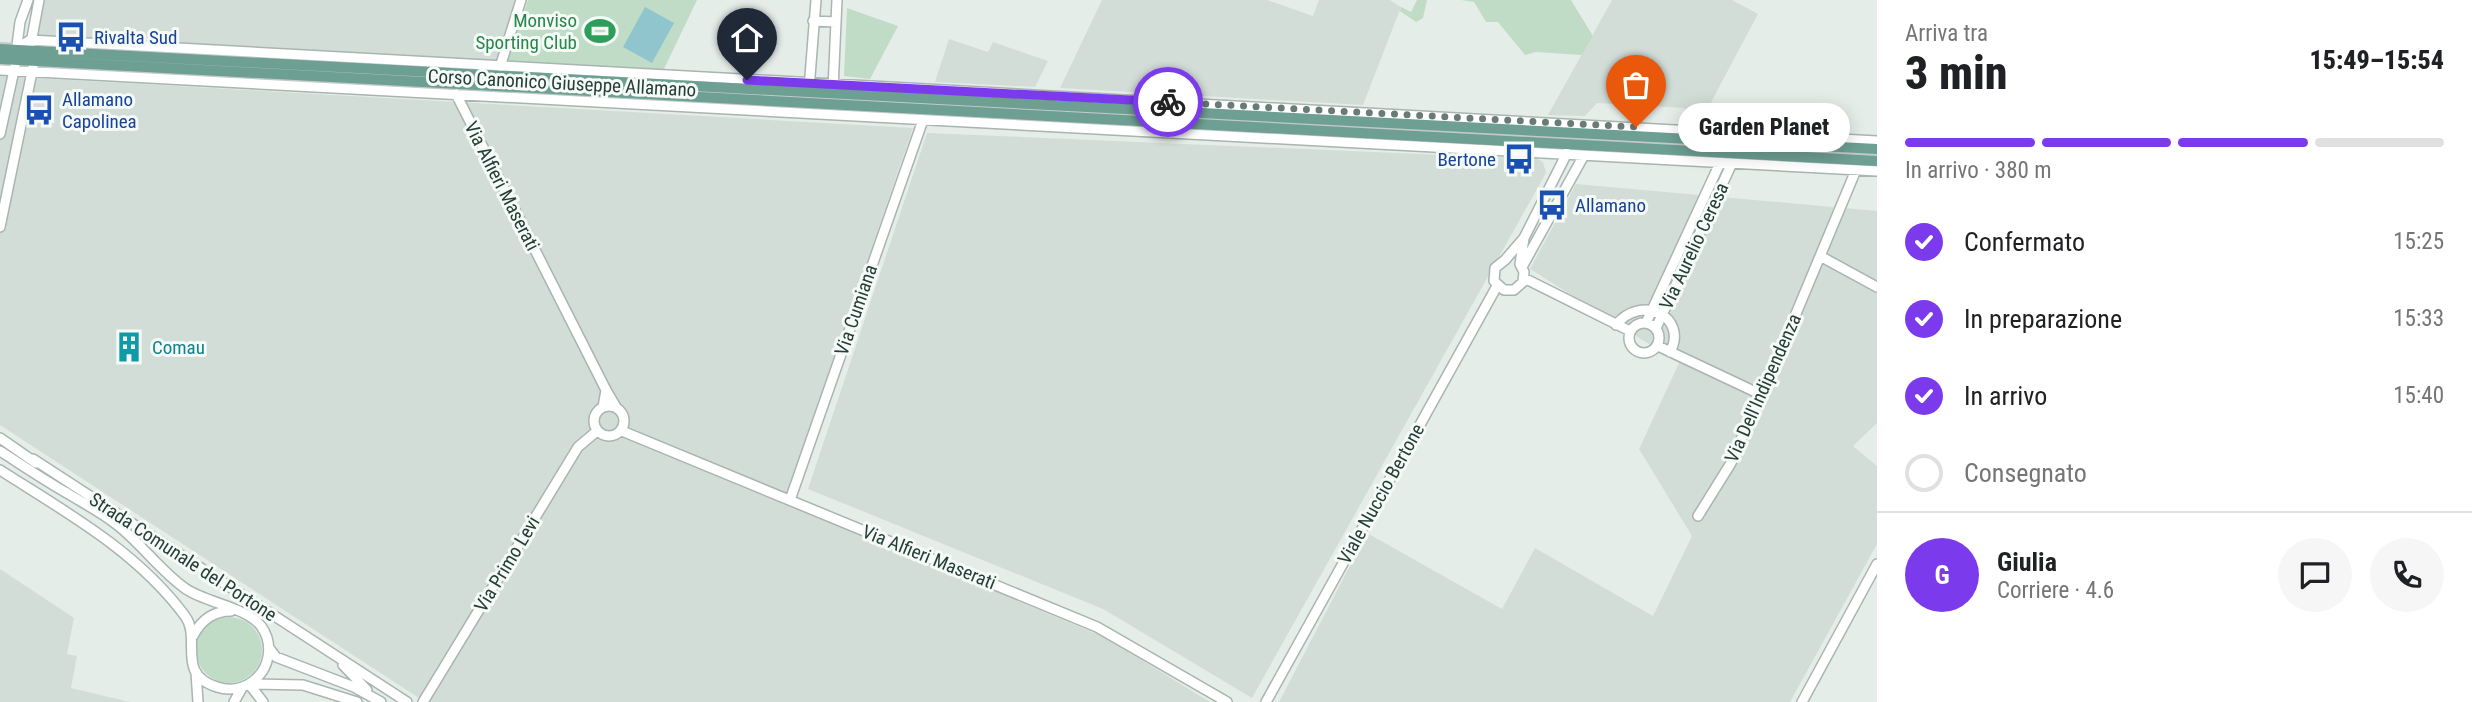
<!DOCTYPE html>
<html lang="it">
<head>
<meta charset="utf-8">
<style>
  :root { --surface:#fff; --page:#f6f6f6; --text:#202124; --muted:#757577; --line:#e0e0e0; --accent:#7c3aed }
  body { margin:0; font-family:"Roboto Condensed",sans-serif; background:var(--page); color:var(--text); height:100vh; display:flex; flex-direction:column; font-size:26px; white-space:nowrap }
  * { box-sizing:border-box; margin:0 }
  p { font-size:23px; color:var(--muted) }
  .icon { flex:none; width:38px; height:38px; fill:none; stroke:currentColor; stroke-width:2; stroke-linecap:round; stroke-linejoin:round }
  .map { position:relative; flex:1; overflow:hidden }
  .panel { display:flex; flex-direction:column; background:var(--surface); width:595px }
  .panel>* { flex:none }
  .pin { position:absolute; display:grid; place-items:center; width:60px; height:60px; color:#fff; margin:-72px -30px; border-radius:50% 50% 50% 0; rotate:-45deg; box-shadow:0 0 7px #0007 }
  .pin .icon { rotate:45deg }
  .courier { position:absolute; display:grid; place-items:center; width:70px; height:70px; margin:-35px; border:5px solid #7c3aed; border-radius:50%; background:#fff; color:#222; box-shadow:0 2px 9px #0007 }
  .bubble { position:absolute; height:49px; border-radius:24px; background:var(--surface); box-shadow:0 4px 18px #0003; font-size:23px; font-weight:800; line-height:49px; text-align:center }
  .head em { font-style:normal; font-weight:800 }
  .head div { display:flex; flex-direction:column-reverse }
  .head { display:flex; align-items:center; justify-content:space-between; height:119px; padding:0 28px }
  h1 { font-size:46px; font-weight:800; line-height:52px }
  .bar { display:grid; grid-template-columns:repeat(4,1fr); gap:10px 7px; align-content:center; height:84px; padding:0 28px }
  .bar i { height:9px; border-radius:5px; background:var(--line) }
  .bar .current { background:var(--accent) }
  .bar p { grid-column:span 4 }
  .line { display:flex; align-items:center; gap:18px; padding:0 28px; border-top:2px solid var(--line) }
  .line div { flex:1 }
  .round { display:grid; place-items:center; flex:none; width:74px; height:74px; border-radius:37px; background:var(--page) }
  ol { padding:0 28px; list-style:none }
  li { display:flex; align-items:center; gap:21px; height:77px }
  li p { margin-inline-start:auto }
  li .icon { padding:7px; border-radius:50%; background:var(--accent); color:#fff; stroke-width:4 }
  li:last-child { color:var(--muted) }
  li i { width:38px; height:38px; border:4px solid var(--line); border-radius:50% }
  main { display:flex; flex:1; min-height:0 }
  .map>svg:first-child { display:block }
  .built { fill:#d3ddd8 }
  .green { fill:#c0dcc7 }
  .water { fill:#91c5ce }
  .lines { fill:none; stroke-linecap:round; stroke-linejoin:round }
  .minor-casing { stroke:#a8b5b0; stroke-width:12 }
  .major-casing { stroke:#c2c9c7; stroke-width:14 }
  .minor { stroke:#fff; stroke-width:9 }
  .major { stroke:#6d9f92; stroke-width:10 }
  .done { stroke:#687b75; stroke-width:7; stroke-dasharray:0 12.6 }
  .route { stroke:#7c3aed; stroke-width:9 }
  .labels { text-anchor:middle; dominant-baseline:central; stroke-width:6; stroke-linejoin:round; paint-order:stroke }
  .leisure-label { font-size:19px; fill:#27864d; stroke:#f5faf7; text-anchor:end }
  .transit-label { font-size:19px; fill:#164399; stroke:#f5faf7; text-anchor:start }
  .street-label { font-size:19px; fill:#253e37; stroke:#f5faf7 }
  .culture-label { font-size:19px; fill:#0d838f; stroke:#f5faf7; text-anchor:start }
</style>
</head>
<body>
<main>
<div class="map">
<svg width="1877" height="702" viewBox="0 0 1877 702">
  <rect width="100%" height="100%" fill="#e5ede9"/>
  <path class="built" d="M39,0H521L500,67L30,40Z
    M1102,0H1267L1313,16L1319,0H1390L1401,7L1363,105L1060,88Z
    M1612,0H1732L1758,14L1700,123L1681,121L1685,108L1597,103L1585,116L1548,115Z
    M949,39L988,52L993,42L1048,61L1035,87L935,82Z
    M0,76L913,128L784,503L1104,637L1210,702H425L0,425Z
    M927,133L1538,159L1543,162L1546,173L1252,698L1103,609L808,489Z
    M1576,184L1877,211V423L1853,446L1877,466V544L1790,702H1279L1367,533L1502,609L1535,548L1653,616L1692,536L1639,449L1679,363L1530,269Z
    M0,569L74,618L67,654L77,656L71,688L130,702H0Z"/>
  <path class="green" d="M528,0H697L663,71L507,63Z
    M1417,0H1427L1423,18L1416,22L1400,11L1401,7L1411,12Z
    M1461,0H1571L1593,36L1582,55L1536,52L1525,55L1498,22H1486L1474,2Z
    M847,8L898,26L870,79L844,76Z
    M196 650a33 33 0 1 1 66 0a33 33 0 1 1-66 0Z"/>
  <path class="water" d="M645,7L674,23L652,63L623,47Z"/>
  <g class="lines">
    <g class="minor-casing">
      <path id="minor" d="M813,21L836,22
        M31,43L39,0
        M16,49L30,40L1877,141
        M16,53L20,22L28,0
        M500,67L521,0
        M0,70L1877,171
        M809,89L816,0
        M833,89L837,0
        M456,94L606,390
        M0,134L15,66
        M0,227L33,67
        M1524,238L1505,260L1495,268L1494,281L1504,290H1514L1523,282L1524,272L1520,264L1524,238L1567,153
        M1820,256L1877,287
        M1522,267L1583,157
        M1524,278L1630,331
        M1629 338a15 15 0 1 1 30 0a15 15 0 1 1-30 0Z
        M1646,323L1720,163
        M1616,325C1641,293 1689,317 1670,352
        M1656,328L1732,163
        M1658,346L1762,395
        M594 421a15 15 0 1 1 30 0a15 15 0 1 1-30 0Z
        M603,407L606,390L616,407
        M622,431L1097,627L1227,702
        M0,438L36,463
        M0,451C22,465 44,480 67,493C83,503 101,512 116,524C141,543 160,571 186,589C207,603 246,607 261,626C274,644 270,669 252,682C242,689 229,691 217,687C175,674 202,639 185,616C137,551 67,513 0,470
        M33,459L407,702
        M790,500L923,120
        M1698,516L1731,463L1756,404L1762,395L1856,170
        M193,636C201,620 214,611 231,611
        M269,648L276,657L354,687L381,702
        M343,665L367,690
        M196,672L198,702
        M249,684L263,702
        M251,684L303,685L357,702
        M234,702L242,688
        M423,702L578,447L597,431
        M1266,702L1497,286
        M1802,702L1877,564"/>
    </g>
    <g class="major-casing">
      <path id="major" d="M0,49L1877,149
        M0,59L1877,161"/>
    </g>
    <use href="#minor" class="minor"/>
    <use href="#major" class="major"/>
  </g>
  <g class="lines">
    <path class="done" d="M1168,102L1636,127"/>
    <path class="route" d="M747,80L1168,102"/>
  </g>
  <defs>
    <g id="stadium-bare" transform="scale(2.415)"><path d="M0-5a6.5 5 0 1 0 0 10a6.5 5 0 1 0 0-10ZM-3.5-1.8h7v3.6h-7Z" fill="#2e9e5b" stroke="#f5faf7" stroke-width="2.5" paint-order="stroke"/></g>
    <g id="bus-bare" transform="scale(2.415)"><path d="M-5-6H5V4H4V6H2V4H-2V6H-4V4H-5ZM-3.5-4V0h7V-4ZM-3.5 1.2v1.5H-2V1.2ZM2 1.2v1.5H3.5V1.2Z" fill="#1a4fb4" stroke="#f5faf7" stroke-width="2.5" paint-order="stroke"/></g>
    <g id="building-bare" transform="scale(2.415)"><path d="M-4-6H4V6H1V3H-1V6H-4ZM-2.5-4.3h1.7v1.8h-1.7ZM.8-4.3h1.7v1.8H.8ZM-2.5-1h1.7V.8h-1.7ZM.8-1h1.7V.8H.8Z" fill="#0f9aa8" stroke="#f5faf7" stroke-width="2.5" paint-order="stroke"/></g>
  </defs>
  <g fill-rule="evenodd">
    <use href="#stadium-bare" x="600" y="31"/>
    <use href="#bus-bare" x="71" y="37"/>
    <use href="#bus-bare" x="39" y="110"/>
    <use href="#bus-bare" x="1519" y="159"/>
    <use href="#bus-bare" x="1552" y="205"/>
    <use href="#building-bare" x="129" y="347"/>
  </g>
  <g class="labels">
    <g class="leisure-label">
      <text x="577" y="20">Monviso<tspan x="577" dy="22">Sporting Club</tspan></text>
    </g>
    <g class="transit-label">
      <text x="94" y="37">Rivalta Sud</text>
      <text x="62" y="99">Allamano<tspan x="62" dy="22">Capolinea</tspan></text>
      <text x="1496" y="159" text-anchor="end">Bertone</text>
      <text x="1575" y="205">Allamano</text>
    </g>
    <g class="street-label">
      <text transform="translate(562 83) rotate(3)">Corso Canonico Giuseppe Allamano</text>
      <text transform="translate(502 186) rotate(63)">Via Alfieri Maserati</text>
      <text transform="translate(1694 246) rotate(-65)">Via Aurelio Ceresa</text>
      <text transform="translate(856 310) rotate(-71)">Via Cumiana</text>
      <text transform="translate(1763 388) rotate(-66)">Via Dell'Indipendenza</text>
      <text transform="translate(1381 494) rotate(-61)">Viale Nuccio Bertone</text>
      <text transform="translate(183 557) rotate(33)">Strada Comunale del Portone</text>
      <text transform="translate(929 557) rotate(22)">Via Alfieri Maserati</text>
      <text transform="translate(507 564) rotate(-59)">Via Primo Levi</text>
    </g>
    <g class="culture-label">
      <text x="152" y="347">Comau</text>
    </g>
  </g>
</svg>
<div class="pin" style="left:1636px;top:127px;background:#ea580c"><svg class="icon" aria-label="bag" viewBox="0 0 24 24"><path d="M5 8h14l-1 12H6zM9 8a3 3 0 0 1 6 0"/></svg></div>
<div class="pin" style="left:747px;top:80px;background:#1f2937"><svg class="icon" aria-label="home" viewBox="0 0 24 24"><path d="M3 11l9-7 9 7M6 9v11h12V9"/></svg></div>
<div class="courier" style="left:1168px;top:102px"><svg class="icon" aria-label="bike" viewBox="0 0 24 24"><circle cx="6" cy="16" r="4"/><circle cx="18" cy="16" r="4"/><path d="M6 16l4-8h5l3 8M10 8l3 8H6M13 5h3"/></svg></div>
<div class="bubble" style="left:1678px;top:103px;width:172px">Garden Planet</div>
</div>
<section class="panel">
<div class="head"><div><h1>3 min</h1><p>Arriva tra</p></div><em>15:49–15:54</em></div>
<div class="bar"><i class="current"></i><i class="current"></i><i class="current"></i><i></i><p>In arrivo · 380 m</p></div>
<ol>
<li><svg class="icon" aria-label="check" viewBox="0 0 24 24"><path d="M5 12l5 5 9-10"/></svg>Confermato<p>15:25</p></li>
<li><svg class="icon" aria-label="check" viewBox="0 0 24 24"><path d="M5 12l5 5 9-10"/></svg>In preparazione<p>15:33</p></li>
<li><svg class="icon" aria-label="check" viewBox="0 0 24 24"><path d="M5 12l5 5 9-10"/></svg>In arrivo<p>15:40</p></li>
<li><i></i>Consegnato</li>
</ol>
<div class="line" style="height:126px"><b class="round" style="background:var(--accent);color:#fff">G</b><div><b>Giulia</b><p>Corriere · 4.6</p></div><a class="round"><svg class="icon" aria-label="chat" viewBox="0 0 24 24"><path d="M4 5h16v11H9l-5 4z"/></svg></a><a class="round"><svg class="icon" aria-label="phone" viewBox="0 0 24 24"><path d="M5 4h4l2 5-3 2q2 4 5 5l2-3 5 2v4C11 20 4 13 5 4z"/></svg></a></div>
</section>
</main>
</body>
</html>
